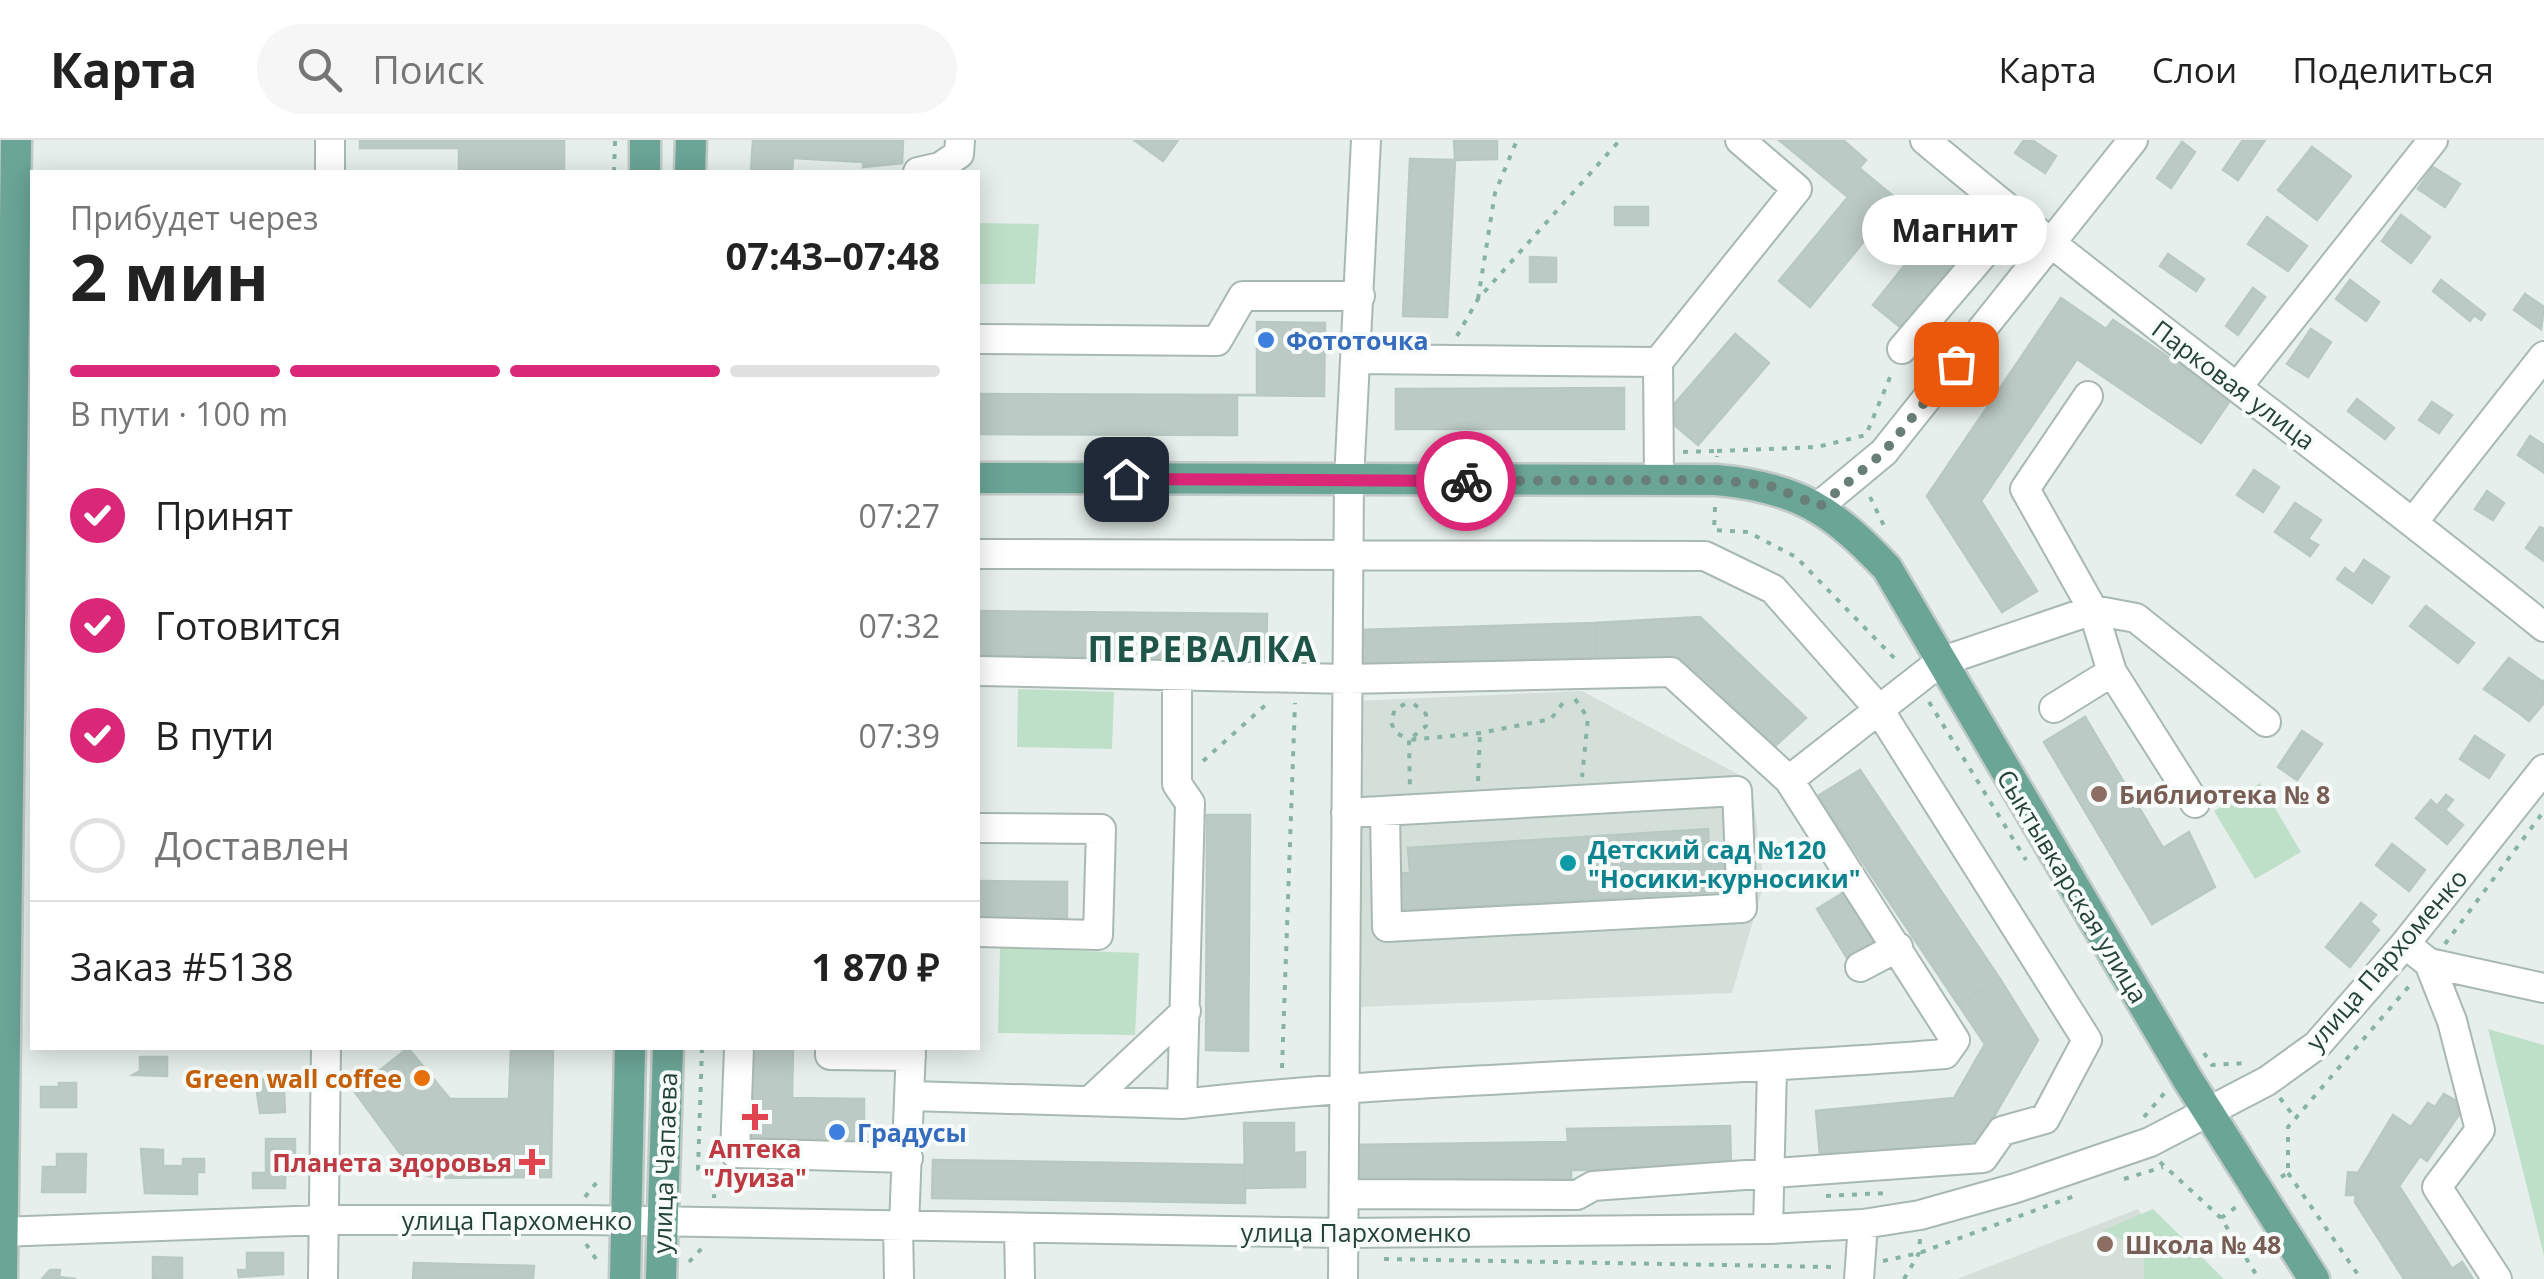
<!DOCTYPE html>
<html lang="ru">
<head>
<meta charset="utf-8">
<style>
  :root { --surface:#fff; --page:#f6f6f6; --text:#222; --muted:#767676; --line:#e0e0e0; --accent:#db2777 }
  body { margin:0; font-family:"Open Sans",sans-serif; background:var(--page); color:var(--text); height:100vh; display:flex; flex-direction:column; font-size:38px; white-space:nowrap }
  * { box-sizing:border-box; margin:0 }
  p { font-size:32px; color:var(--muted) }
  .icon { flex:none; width:55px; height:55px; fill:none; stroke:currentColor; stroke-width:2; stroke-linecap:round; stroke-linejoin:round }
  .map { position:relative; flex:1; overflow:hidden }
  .panel { position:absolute; left:30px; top:30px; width:950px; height:880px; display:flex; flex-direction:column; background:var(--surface); border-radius:0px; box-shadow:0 5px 25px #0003 }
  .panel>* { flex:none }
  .pin { position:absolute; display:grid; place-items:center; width:85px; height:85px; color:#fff; margin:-42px; border-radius:20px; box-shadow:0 5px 15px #0006 }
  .courier { position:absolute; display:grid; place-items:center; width:100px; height:100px; margin:-50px; border:8px solid #db2777; border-radius:50%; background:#fff; color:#222; box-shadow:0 2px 12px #0007 }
  .bubble { position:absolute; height:70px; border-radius:35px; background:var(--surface); box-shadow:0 5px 25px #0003; font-size:32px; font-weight:700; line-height:70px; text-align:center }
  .headline em { font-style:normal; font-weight:700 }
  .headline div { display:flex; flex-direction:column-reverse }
  .headline { display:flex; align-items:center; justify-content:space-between; height:170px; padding:0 40px }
  h1 { font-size:65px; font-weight:700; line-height:75px }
  .bar { display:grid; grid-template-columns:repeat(4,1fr); gap:15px 10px; align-content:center; height:120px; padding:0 40px }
  .bar i { height:12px; border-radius:8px; background:var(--line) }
  .bar .selected { background:var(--accent) }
  .bar p { grid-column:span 4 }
  .line { display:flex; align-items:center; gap:25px; padding:0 40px; border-top:2px solid var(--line) }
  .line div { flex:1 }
  ol { padding:0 40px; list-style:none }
  li { display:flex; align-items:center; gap:30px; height:110px }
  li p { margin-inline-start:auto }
  li .icon { padding:10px; border-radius:50%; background:var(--accent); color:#fff; stroke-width:4 }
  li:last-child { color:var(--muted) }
  li i { width:55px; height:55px; border:5px solid var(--line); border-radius:50% }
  header { display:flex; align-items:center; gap:60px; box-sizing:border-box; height:140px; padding:0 50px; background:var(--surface); border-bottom:2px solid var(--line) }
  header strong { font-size:48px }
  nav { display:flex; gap:55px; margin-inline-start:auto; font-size:35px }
  .search { width:700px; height:90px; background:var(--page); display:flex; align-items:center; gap:25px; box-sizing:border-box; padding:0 35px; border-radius:55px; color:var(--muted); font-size:38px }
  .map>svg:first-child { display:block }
  .built { fill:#d4dfda }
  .green { fill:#bfe0c8 }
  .building { fill:#bbcac4; stroke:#b8c9c2; stroke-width:2.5 }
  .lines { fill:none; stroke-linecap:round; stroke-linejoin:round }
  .minor-casing { stroke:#a8b8b2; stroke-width:32 }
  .major-casing { stroke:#c2cac8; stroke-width:35 }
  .path { stroke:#86b3a5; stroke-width:4; stroke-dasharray:5 8; stroke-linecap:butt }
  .minor { stroke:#fff; stroke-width:28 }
  .major { stroke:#6aa596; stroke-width:30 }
  .done { stroke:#687f78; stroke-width:10; stroke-dasharray:0 18 }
  .route { stroke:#db2777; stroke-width:12 }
  .shop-dot { fill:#3f7fe0; stroke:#f7fbf9; stroke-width:4 }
  .education-dot { fill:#8d6e63; stroke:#f7fbf9; stroke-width:4 }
  .culture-dot { fill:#0f9aa8; stroke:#f7fbf9; stroke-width:4 }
  .food-dot { fill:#e8710a; stroke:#f7fbf9; stroke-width:4 }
  .health-dot { fill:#e0444e; stroke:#f7fbf9; stroke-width:4 }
  .labels { text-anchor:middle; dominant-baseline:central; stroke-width:8; stroke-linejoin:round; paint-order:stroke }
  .shop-label { font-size:25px; font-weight:bold; fill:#366cbe; stroke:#f7fbf9; text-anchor:start }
  .street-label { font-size:25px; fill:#24423a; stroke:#f7fbf9 }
  .education-label { font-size:25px; font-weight:bold; fill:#785e54; stroke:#f7fbf9; text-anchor:start }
  .culture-label { font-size:25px; font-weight:bold; fill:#0d838f; stroke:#f7fbf9; text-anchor:start }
  .food-label { font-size:25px; font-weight:bold; fill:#c56008; stroke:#f7fbf9; text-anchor:end }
  .health-label { font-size:25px; font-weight:bold; fill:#be3a42; stroke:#f7fbf9 }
  .district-label { font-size:35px; font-weight:bold; letter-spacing:2.5px; fill:#1f5548; stroke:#f7fbf9 }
</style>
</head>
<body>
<header>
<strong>Карта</strong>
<div class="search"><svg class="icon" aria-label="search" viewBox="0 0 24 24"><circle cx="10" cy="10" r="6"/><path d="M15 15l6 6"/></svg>Поиск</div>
<nav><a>Карта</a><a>Слои</a><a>Поделиться</a></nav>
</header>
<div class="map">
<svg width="2544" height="1139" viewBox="0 0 2544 1139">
  <rect width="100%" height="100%" fill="#e6efeb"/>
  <path class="built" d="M1582,551L1751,641L1764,743L1732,853L1355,867L1356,561Z
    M2138,1069L2186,1139H1957Z"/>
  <path class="green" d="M978,83L1039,84L1035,144H978Z
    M1018,549L1114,552L1112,609L1017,607Z
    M2260,643L2301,712L2255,739L2214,671Z
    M1000,808L1139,813L1135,895L998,893Z
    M2488,889L2544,905V1116Z
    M2153,1069L2224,1139H2144V1111L2103,1090Z"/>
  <path class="building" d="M360,0H564V32H459V8H360Z
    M753,0H903L902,23L863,27V22L793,18L792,32H751Z
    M1134,0H1178L1163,21Z
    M1454,0H1497V19L1455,20Z
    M1779,0H1843L1866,20L1859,28L1898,60L1810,167L1779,141L1848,57Z
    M2024,0H2032L2056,16L2045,33L2015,13Z
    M2243,0H2265L2238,40L2223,30Z
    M2182,2L2195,12L2171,48L2157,38Z
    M2312,7L2351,36L2317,80L2278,50Z
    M1410,19L1455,20L1447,177L1403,176Z
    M2433,27L2460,44L2445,67L2418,49Z
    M1615,67H1648V85H1615Z
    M2401,75L2430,97L2411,123L2382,101Z
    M2267,77L2307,106L2288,131L2248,104Z
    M1939,82L1968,103L1961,112L1967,116L1905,191L1873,165Z
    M2168,114L2204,139L2196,151L2160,126Z
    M1530,117L1556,118V142H1530Z
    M2350,140L2379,162L2366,181L2336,159Z
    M2441,140L2485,174L2481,180L2474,175L2470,181L2433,151Z
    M2253,148L2265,157L2238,195L2226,186Z
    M2525,154L2544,167L2541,189L2514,170Z
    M2061,158L2106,189L2113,180L2231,259L2201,303L2077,219L1981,361L2037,451L2002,472L1927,356Z
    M1257,182L1325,183L1324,256L1237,255V295L978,294V254L1257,255Z
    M2311,189L2331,202L2308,237L2287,224Z
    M1735,194L1769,223L1698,305L1664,276Z
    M1624,248V289H1396V249Z
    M2357,259L2394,288L2385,299L2348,271Z
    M2432,262L2452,275L2439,293L2419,280Z
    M2530,296L2544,305L2543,332L2518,315Z
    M2254,330L2279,347L2263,372L2237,355Z
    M2487,351L2504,363L2493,380L2475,369Z
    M2295,363L2321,380L2308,399L2318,405L2310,416L2275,392Z
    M2540,387L2544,389V421L2526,408Z
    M2364,420L2389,437L2372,463L2337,439L2345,428L2354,435Z
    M2426,466L2474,503L2458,523L2410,486Z
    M978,471L1267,474L1266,519L978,515Z
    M1700,477L1806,578L1774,607L1677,518L1596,521L1595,483Z
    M1595,483L1596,521L1359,528V490Z
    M2509,518L2543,542L2519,573L2484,549Z
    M2543,542L2544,563L2529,581L2519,573Z
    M2085,577L2163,708L2189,692L2215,747L2152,784L2044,602Z
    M2302,591L2322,604L2297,640L2278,627Z
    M2475,596L2504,615L2489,638L2460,619Z
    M1860,630L2000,839L1958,864L1818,656Z
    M2446,655L2453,660L2445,670L2463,685L2447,704L2416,678L2431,660L2437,666Z
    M1207,675H1250L1248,911L1206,910Z
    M1708,689L1709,712L1725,711L1728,751L1395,771L1393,734L1410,733L1408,708Z
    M2392,704L2425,730L2409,751L2376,725Z
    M978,741L1067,742V782H978Z
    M1851,748L1881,797L1847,818L1817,769Z
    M2361,763L2376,775L2370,782L2379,790L2350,827L2326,807Z
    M2000,839L2038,900L1978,1004L1820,1016L1816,971L1954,958L1985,904L1958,864Z
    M408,908L450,959H509L511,910H553L551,1037L436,1038L413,1031L354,951Z
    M751,908H793L792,958L864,959V1003L749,1000Z
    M140,917H167V936L133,935L140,931Z
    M255,939H273V949H284L285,972L260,973Z
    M59,943H76V967H41V947H59Z
    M2444,954L2465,966L2427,1021L2420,1016L2399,1046L2452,1129L2462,1122L2473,1139H2404L2355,1062L2356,1055H2346L2348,1032L2358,1033L2393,975L2411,987L2428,963L2435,967Z
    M1244,983H1294V1013L1305,1012V1047L1245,1048Z
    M1730,986L1731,1028L1571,1030V1042L1350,1044L1349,1005L1568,1002L1567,989Z
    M266,999H295V1035H285V1048H253V1033H266Z
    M141,1009L163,1010V1026H183V1019H204V1032H197V1054L145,1053Z
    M57,1014H86L85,1052H42L43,1027H57Z
    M933,1020L1245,1025V1063L932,1058Z
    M247,1113H283V1134L239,1137L238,1130H247Z
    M153,1117L182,1118V1139H153Z
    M414,1123L534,1126L533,1139H413Z
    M50,1130H60L59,1137L76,1139H42Z"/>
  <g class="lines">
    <g class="minor-casing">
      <path id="minor" d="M330,0V32
        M1925,0C2126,169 2340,321 2544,487
        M918,32L940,27L959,14L960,0
        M978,199L1217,201L1243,156H1360
        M1902,209L2016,76
        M1358,219L1658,222L1659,339
        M1658,222L1797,49L1740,0
        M2238,246L2433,0
        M2088,256L2025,349L2093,470L2112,532L2195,663
        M1819,366L1884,312L2133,0
        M2414,381L2544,216
        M978,414L1705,416L1773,449L1878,568L2087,900L2045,979L2002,991L1983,1018L1593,1046L1577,1055L1344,1054
        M978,531L1347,539L1671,532L1789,640L1955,900L1945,914C1691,935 1435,935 1182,964
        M2054,568L2112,532
        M1789,640L1940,522L2093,470L2136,478L2266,582
        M1346,673L1737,651L1742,768L1387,787L1385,672
        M978,688L1101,689L1098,795L978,792
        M2405,804L2429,823L2452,881L2480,990L2437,1047L2497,1139
        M2429,823L2544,848
        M1860,827L1898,807
        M739,908L735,1013L908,1018
        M830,908V915L911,916
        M911,956L1182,964L1190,663L1177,644V535
        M1090,961L1186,871
        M898,1085L899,1139
        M904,1086L911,908
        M1019,1088L1020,1139
        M1768,1089L1772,928
        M0,1092L324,1080H584L1343,1093L1768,1089L1863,1084L1920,1075L2016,1048L2150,1002L2267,941L2317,905L2405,804L2544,629
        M323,1139L326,908
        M1343,1139L1349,340L1366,0
        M1859,1139L1863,1084"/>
    </g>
    <g class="major-casing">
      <path id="major" d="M645,32V0
        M690,32L691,0
        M978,338L1716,340C1797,347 1832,370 1887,428L2188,940L2314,1139
        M2,1139L16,0
        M625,1139L630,908
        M661,1139L668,908"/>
    </g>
    <path class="path" d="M614,32L615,0
      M1478,159L1495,53L1517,0
      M1457,196L1478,159L1620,0
      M1717,311L1817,307L1866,295L1893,230
      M1683,312L1717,311V317
      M1870,357L1885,388
      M1715,367L1714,390L1748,392L1796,417L1899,523
      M1575,559L1588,578L1582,637
      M1929,562L2026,720
      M1405,564L1395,569L1391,582L1395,592L1409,600L1410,648
      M1414,564L1426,574V586L1409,600L1480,593L1551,579L1565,560
      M1203,621L1270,561
      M1478,641L1480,593
      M2445,804L2541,675
      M702,908L698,1029L715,1039L714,1058
      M2204,913L2212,925L2248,923
      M1282,928L1295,563
      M2280,958L2295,978
      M2144,977L2167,950
      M2160,1022L2221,1078L2259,1139
      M2288,1033L2361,1139
      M2281,1037L2288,1033V987L2410,845
      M2124,1039L2163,1027
      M1826,1056L1886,1053
      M585,1057L601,1037
      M2221,1078L2236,1067
      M586,1104L600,1125
      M1384,1119L1834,1127
      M1883,1121L1919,1113L2077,1055
      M689,1122L703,1107
      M1904,1139L1919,1113L1920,1099"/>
    <use href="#minor" class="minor"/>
    <use href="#major" class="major"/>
  </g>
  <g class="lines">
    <path class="done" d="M1466,341L1716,340L1768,345L1820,366L1884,312L1956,224"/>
    <path class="route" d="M1126,339L1466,341"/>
  </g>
  <g class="shop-dot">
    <circle cx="1266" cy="200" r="10"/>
    <circle cx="837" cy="992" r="10"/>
  </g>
  <g class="education-dot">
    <circle cx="2099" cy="654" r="10"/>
    <circle cx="2105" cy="1104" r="10"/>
  </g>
  <circle class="culture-dot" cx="1568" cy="723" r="10"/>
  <circle class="food-dot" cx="422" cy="938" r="10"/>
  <g class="health-dot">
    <path d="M750 962h10v10h10v10h-10v10h-10v-10h-10v-10h10z"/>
    <path d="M527 1007h10v10h10v10h-10v10h-10v-10h-10v-10h10z"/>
  </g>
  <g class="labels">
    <g class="shop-label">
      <text x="1286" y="200">Фототочка</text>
      <text x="857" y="992">Градусы</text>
    </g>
    <g class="street-label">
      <text transform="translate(2234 244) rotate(37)">Парковая улица</text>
      <text transform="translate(2073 746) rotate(59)">Сыктывкарская улица</text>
      <text transform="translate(2386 819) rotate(-49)">улица Пархоменко</text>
      <text transform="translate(664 1023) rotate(-88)">улица Чапаева</text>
      <text x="517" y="1080">улица Пархоменко</text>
      <text x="1356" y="1092">улица Пархоменко</text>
    </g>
    <g class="education-label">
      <text x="2119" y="654">Библиотека № 8</text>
      <text x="2125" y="1104">Школа № 48</text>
    </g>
    <g class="culture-label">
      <text x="1588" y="709">Детский сад №120<tspan x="1588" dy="29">"Носики-курносики"</tspan></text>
    </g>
    <g class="food-label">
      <text x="402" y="938">Green wall coffee</text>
    </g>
    <g class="health-label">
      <text x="755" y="1008">Аптека<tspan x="755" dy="29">"Луиза"</tspan></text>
      <text x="512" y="1022" text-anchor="end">Планета здоровья</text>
    </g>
    <g class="district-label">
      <text x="1203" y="508">ПЕРЕВАЛКА</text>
    </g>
  </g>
</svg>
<div class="pin" style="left:1956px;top:224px;background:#ea580c"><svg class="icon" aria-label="bag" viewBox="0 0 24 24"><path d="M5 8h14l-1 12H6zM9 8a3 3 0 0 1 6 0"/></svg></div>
<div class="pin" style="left:1126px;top:339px;background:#1f2937"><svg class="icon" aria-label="home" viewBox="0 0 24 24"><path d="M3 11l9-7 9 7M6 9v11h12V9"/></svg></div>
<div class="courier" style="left:1466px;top:341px"><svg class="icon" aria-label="bike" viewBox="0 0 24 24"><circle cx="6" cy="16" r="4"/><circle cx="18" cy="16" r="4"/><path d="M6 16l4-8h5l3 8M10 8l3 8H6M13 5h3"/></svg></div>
<div class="bubble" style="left:1862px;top:55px;width:185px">Магнит</div>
<section class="panel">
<div class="headline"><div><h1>2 мин</h1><p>Прибудет через</p></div><em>07:43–07:48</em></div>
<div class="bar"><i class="selected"></i><i class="selected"></i><i class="selected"></i><i></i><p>В пути · 100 m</p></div>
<ol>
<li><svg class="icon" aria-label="check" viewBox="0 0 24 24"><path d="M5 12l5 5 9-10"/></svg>Принят<p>07:27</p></li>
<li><svg class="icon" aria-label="check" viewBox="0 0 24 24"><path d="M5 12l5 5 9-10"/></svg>Готовится<p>07:32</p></li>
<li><svg class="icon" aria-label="check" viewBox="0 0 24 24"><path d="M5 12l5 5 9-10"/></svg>В пути<p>07:39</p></li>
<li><i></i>Доставлен</li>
</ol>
<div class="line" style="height:130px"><div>Заказ #5138</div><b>1 870 ₽</b></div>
</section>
</div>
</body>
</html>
